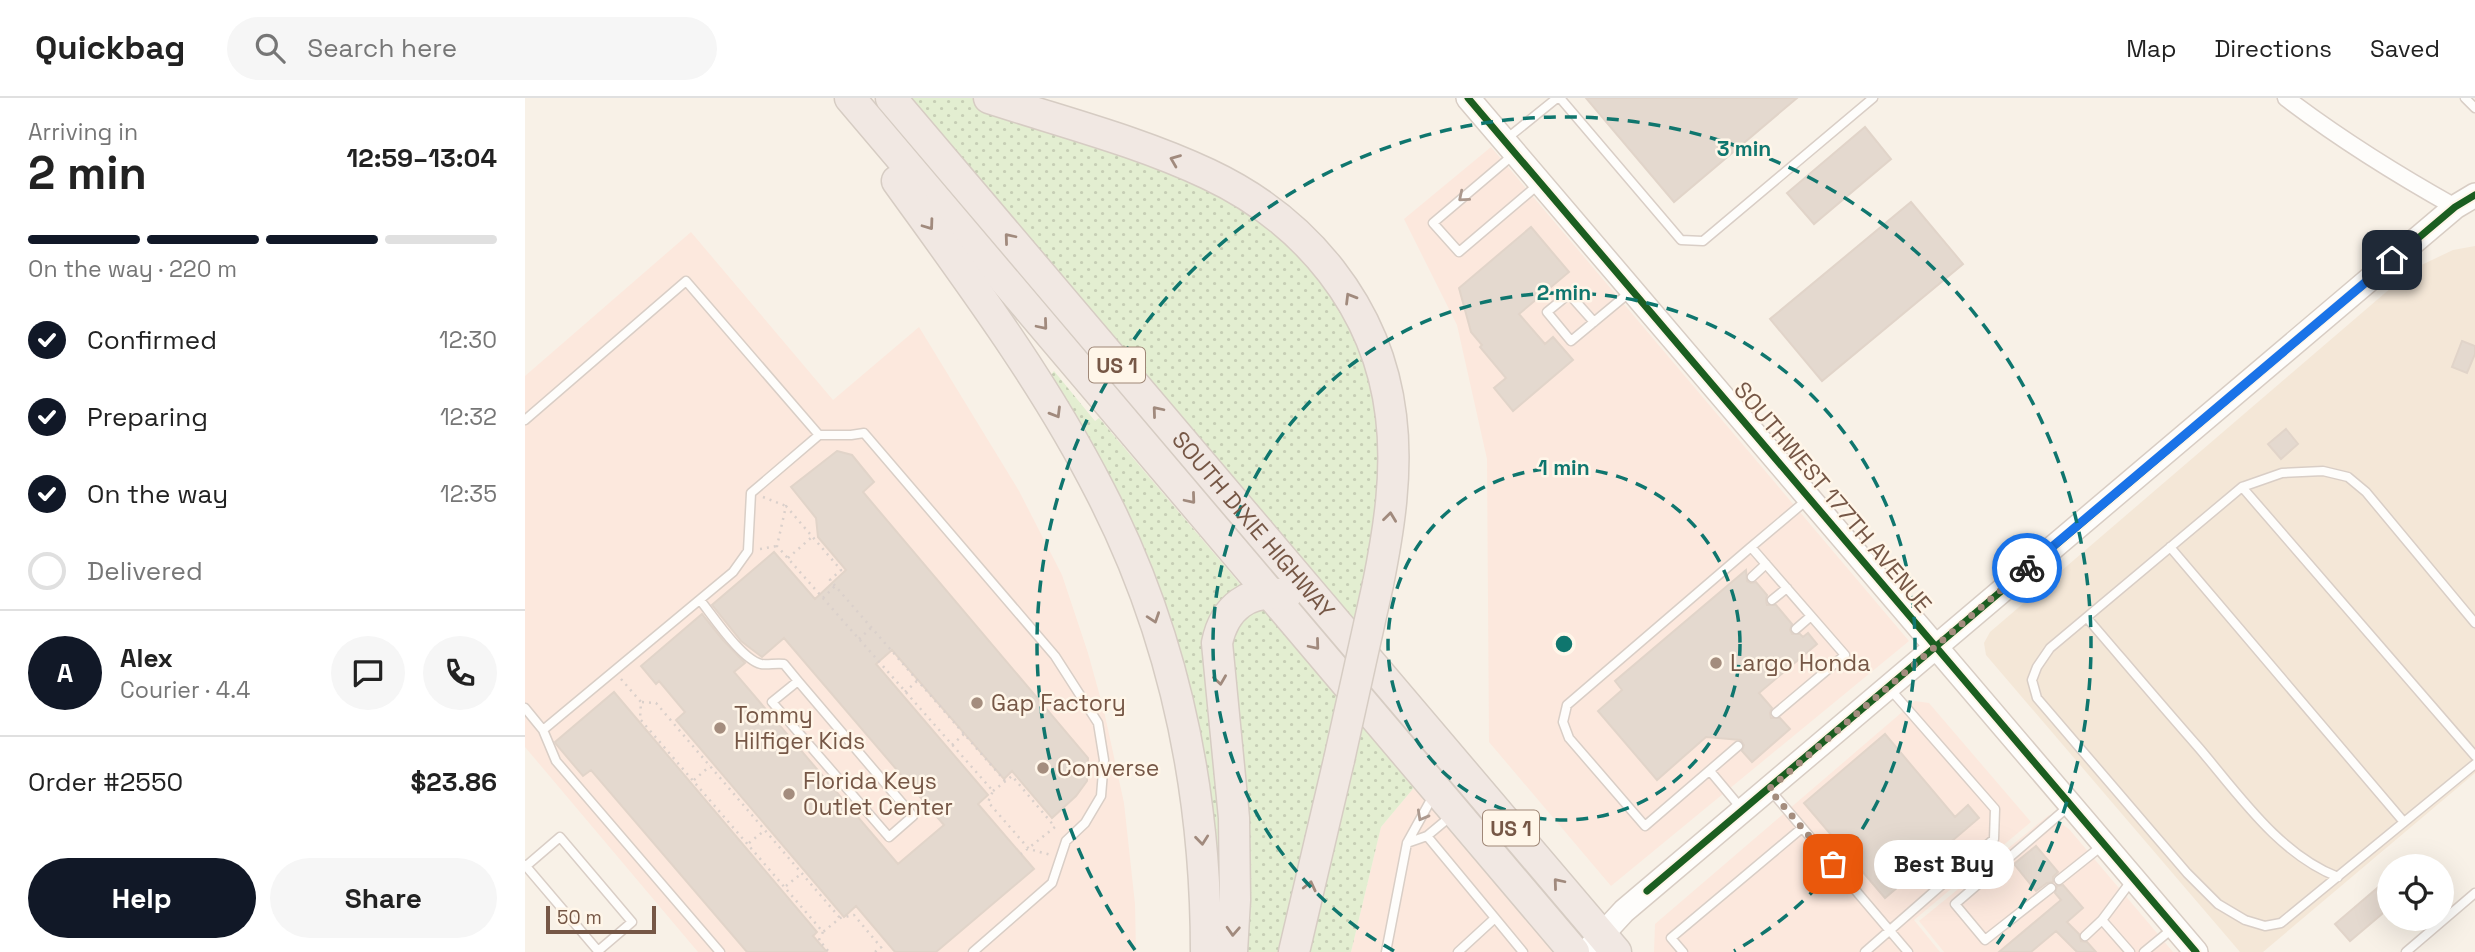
<!DOCTYPE html>
<html lang="en">
<head>
<meta charset="utf-8">
<style>
  :root { --surface:#fff; --page:#f6f6f6; --text:#222; --muted:#767676; --line:#e0e0e0; --accent:#111827 }
  body { margin:0; font-family:"Space Grotesk",sans-serif; background:var(--page); color:var(--text); height:100vh; display:flex; flex-direction:column; font-size:26px; white-space:nowrap }
  * { box-sizing:border-box; margin:0 }
  p { font-size:23px; color:var(--muted) }
  .icon { flex:none; width:38px; height:38px; fill:none; stroke:currentColor; stroke-width:2; stroke-linecap:round; stroke-linejoin:round }
  .map { position:relative; flex:1; overflow:hidden }
  .sheet { display:flex; flex-direction:column; background:var(--surface); width:525px }
  .sheet>* { flex:none }
  .fabs { position:absolute; left:1852px; top:756px; display:grid; gap:14px }
  .fabs a { display:grid; place-items:center; width:77px; height:77px; border-radius:50%; background:var(--surface); box-shadow:0 7px 28px #0002; font-size:35px }
  .scale { position:absolute; left:21px; bottom:18px; width:110px; box-sizing:border-box; padding-left:7px; border:4px solid #765746; border-top:0; font-size:19px; line-height:24px; white-space:nowrap; color:#765746; -webkit-text-stroke:5px #fff6e9; paint-order:stroke }
  .pin { position:absolute; display:grid; place-items:center; width:60px; height:60px; color:#fff; margin:-30px; border-radius:14px; box-shadow:0 4px 10px #0006 }
  .courier { position:absolute; display:grid; place-items:center; width:70px; height:70px; margin:-35px; border:5px solid #1a73e8; border-radius:50%; background:#fff; color:#222; box-shadow:0 2px 9px #0007 }
  .bubble { position:absolute; height:49px; border-radius:24px; background:var(--surface); box-shadow:0 7px 28px #0002; font-size:23px; font-weight:700; line-height:49px; text-align:center }
  .summary em { font-style:normal; font-weight:700 }
  .summary div { display:flex; flex-direction:column-reverse }
  .summary { display:flex; align-items:center; justify-content:space-between; height:119px; padding:0 28px }
  h1 { font-size:46px; font-weight:700; line-height:52px }
  .bar { display:grid; grid-template-columns:repeat(4,1fr); gap:10px 7px; align-content:center; height:84px; padding:0 28px }
  .bar i { height:9px; border-radius:5px; background:var(--line) }
  .bar .selected { background:var(--accent) }
  .bar p { grid-column:span 4 }
  .line { display:flex; align-items:center; gap:18px; padding:0 28px; border-top:2px solid var(--line) }
  .line div { flex:1 }
  .round { display:grid; place-items:center; flex:none; width:74px; height:74px; border-radius:37px; background:var(--page) }
  ol { padding:0 28px; list-style:none }
  li { display:flex; align-items:center; gap:21px; height:77px }
  li p { margin-inline-start:auto }
  li .icon { padding:7px; border-radius:50%; background:var(--accent); color:#fff; stroke-width:4 }
  li:last-child { color:var(--muted) }
  li i { width:38px; height:38px; border:4px solid var(--line); border-radius:50% }
  .button { display:flex; gap:14px; margin-top:auto; padding:14px 28px }
  .button a { flex:1; height:80px; border-radius:42px; background:var(--accent); color:#fff; font-size:28px; font-weight:700; line-height:80px; text-align:center }
  .button a+a { background:var(--page); color:var(--text) }
  header { display:flex; align-items:center; gap:42px; box-sizing:border-box; height:98px; padding:0 35px; background:var(--surface); border-bottom:2px solid var(--line) }
  header strong { font-size:33px }
  nav { display:flex; gap:38px; margin-inline-start:auto; font-size:24px }
  .search { width:490px; height:63px; background:var(--page); display:flex; align-items:center; gap:18px; box-sizing:border-box; padding:0 24px; border-radius:38px; color:var(--muted); font-size:26px }
  main { display:flex; flex:1; min-height:0 }
  .map>svg:first-child { display:block }
  .residential { fill:#f4e7d7 }
  .commercial { fill:#fce8dd }
  .grass { fill:url(#grass-dots) }
  .building { fill:#e4d9cf; stroke:#e1d4c9; stroke-width:2 }
  .lines { fill:none; stroke-linecap:round; stroke-linejoin:round }
  .lane-casing { stroke:#d9cec6; stroke-width:11 }
  .street-casing { stroke:#d9cec6; stroke-width:19 }
  .secondary-casing { stroke:#d8cdc4; stroke-width:26 }
  .highway-casing { stroke:#d6ccc3; stroke-width:33 }
  .path { stroke:#dad0cb; stroke-width:2.5; stroke-dasharray:2 5; stroke-linecap:butt }
  .lane { stroke:#fefdfb; stroke-width:8 }
  .street { stroke:#fefdfb; stroke-width:16 }
  .secondary { stroke:#fefdfb; stroke-width:23 }
  .highway { stroke:#f1e8e3; stroke-width:30 }
  .highway-bridge-casing { stroke:#d6ccc3; stroke-width:33; stroke-linecap:butt }
  .highway-bridge { stroke:#f1e8e3; stroke-width:30 }
  .cycleway-casing { stroke:#fff6e9; stroke-width:11 }
  .cycleway { stroke:#1b5e20; stroke-width:7 }
  .oneway { stroke:#a18a7d }
  .oneway2 { stroke:#ac998e }
  .done { stroke:#a48d7e; stroke-width:7; stroke-dasharray:0 12.6 }
  .route { stroke:#1a73e8; stroke-width:9 }
  .ring { fill:none; stroke:#0f766e; stroke-width:3.5; stroke-dasharray:12 9 }
  .poi-dot { fill:#a48d7e; stroke:#fff6e9; stroke-width:2.5 }
  .labels { text-anchor:middle; dominant-baseline:central; stroke-width:5; stroke-linejoin:round; paint-order:stroke }
  .shield { fill:#fff6e9; stroke:#9f8777; stroke-width:2 }
  .shield-label { font-size:21px; font-weight:bold; fill:#765746 }
  .street-label { font-size:23px; fill:#765746; stroke:#fff6e9 }
  .poi-label { font-size:23px; fill:#765746; stroke:#fff6e9; text-anchor:start }
  .centre { fill:#0f766e; stroke:#fff6e9; stroke-width:3.5 }
  .ring-label { font-size:21px; text-anchor:middle; font-weight:bold; fill:#0f766e; stroke:#fff6e9; stroke-width:5; stroke-linejoin:round; paint-order:stroke }
</style>
</head>
<body>
<header>
<strong>Quickbag</strong>
<div class="search"><svg class="icon" aria-label="search" viewBox="0 0 24 24"><circle cx="10" cy="10" r="6"/><path d="M15 15l6 6"/></svg>Search here</div>
<nav><a>Map</a><a>Directions</a><a>Saved</a></nav>
</header>
<main>
<section class="sheet">
<div class="summary"><div><h1>2 min</h1><p>Arriving in</p></div><em>12:59–13:04</em></div>
<div class="bar"><i class="selected"></i><i class="selected"></i><i class="selected"></i><i></i><p>On the way · 220 m</p></div>
<ol>
<li><svg class="icon" aria-label="check" viewBox="0 0 24 24"><path d="M5 12l5 5 9-10"/></svg>Confirmed<p>12:30</p></li>
<li><svg class="icon" aria-label="check" viewBox="0 0 24 24"><path d="M5 12l5 5 9-10"/></svg>Preparing<p>12:32</p></li>
<li><svg class="icon" aria-label="check" viewBox="0 0 24 24"><path d="M5 12l5 5 9-10"/></svg>On the way<p>12:35</p></li>
<li><i></i>Delivered</li>
</ol>
<div class="line" style="height:126px"><b class="round" style="background:var(--accent);color:#fff">A</b><div><b>Alex</b><p>Courier · 4.4</p></div><a class="round"><svg class="icon" aria-label="chat" viewBox="0 0 24 24"><path d="M4 5h16v11H9l-5 4z"/></svg></a><a class="round"><svg class="icon" aria-label="phone" viewBox="0 0 24 24"><path d="M5 4h4l2 5-3 2q2 4 5 5l2-3 5 2v4C11 20 4 13 5 4z"/></svg></a></div>
<div class="line" style="height:91px"><div>Order #2550</div><b>$23.86</b></div>
<div class="button"><a>Help</a><a>Share</a></div>
</section>
<div class="map">
<svg width="1950" height="854" viewBox="0 0 1950 854">
  <defs>
    <pattern id="grass-dots" width="8" height="8" patternUnits="userSpaceOnUse" patternTransform="scale(1.75)"><rect width="8" height="8" fill="#e3eed1"/><path d="M2 2h.1M6 6h.1" fill="none" stroke="#c6ceb5" stroke-width="1.8" stroke-linecap="round"/></pattern>
  </defs>
  <rect width="100%" height="100%" fill="#f8f1e7"/>
  <path class="residential" d="M1950,148V675L1738,854H1715L1461,557L1459,545L1465,534L1888,171L1928,152Z"/>
  <path class="commercial" d="M966,49L1384,543L1086,788L964,644L962,361L932,227L879,121Z
    M166,134L308,302L394,229L494,393L537,477L563,555L579,613L599,705L610,806L611,854H173L0,649V278Z
    M1390,603L1404,605L1506,724L1389,822L1415,854H1129L1130,826Z
    M892,686L1029,854H826L856,729Z
    M1524,717L1544,731L1648,854H1419L1394,823Z"/>
  <path class="grass" d="M380,0H447L672,78L775,148L844,258L858,362L833,527Z
    M529,273L570,323L574,320L721,493L713,496L692,624L698,854L689,732L549,317L526,277Z
    M733,504L816,600L756,854H713L701,586L708,523Z
    M837,622L892,686L856,729L826,854H785Z"/>
  <path class="building" d="M1061,0H1272L1149,104Z
    M1340,29L1366,61L1289,126L1262,95Z
    M1386,104L1438,166L1297,283L1245,221Z
    M1006,129L1044,174L994,216L1020,246L1028,239L1048,262L988,313L969,290L981,280L955,249L957,247L946,234L934,190Z
    M1937,243L1950,248V256L1942,275L1927,269Z
    M1761,331L1773,346L1756,361L1743,346Z
    M312,353L327,357L349,384L338,394L563,660L562,683L551,698L527,720L487,673L479,681L367,552L351,566L463,697L453,706L509,771L411,854H370L331,808L319,819L151,622L160,614L134,583L131,586L116,568L177,516L198,542L220,565L209,574L373,766L419,727L259,540L237,559L216,543L187,507L249,454L290,501L321,472L293,439L291,420L266,389Z
    M1221,472L1222,483L1226,485L1231,484L1242,497L1241,502L1242,507H1251L1267,526L1265,532L1267,536H1275L1278,539L1283,535L1292,546L1234,595L1247,610L1245,615L1246,620H1255L1265,631L1227,664L1217,653L1219,647L1216,642L1181,639L1132,682L1073,613L1097,592L1090,583Z
    M89,594L292,834L288,838L302,854H222L66,672L58,678L31,646L30,644Z
    M1360,636L1430,719L1443,707L1454,720L1360,800L1279,705Z
    M1511,748L1533,774L1528,779V784L1522,785L1511,793L1489,766Z
    M1864,780V810L1825,843L1810,826Z
    M1538,787L1558,810L1542,824L1554,836L1556,843L1562,844L1571,854H1552L1531,833L1506,854H1474L1536,802L1530,795L1532,788Z"/>
  <g class="lines">
    <g class="lane-casing">
      <path id="lane" d="M1035,0L1156,142L1178,143L1348,0
        M1940,0L1950,10
        M980,42L1032,0
        M988,57L908,125L934,154L1014,86
        M1069,224L1044,196L1022,214L1046,243L1105,194
        M0,322L161,183L294,337L226,395L223,453L208,474L18,632
        M294,337H326L339,335L530,558L573,625L579,662L576,698L560,725L541,743L527,785L448,854
        M1717,389L1950,658
        M1226,449L1283,401
        M1645,449L1878,723
        M1227,479L1241,466
        M175,502C188,518 216,561 236,566C243,567 251,565 259,566L273,583L388,718L364,739L247,604L273,583
        M1247,502L1262,490
        M1562,520C1599,563 1636,607 1674,650C1714,697 1754,756 1813,779
        M1950,525L1841,394L1823,379L1798,373L1757,375L1717,389L1525,550L1512,569L1507,582L1512,600L1662,775L1693,806L1720,822L1740,828L1756,825L1950,666
        M1271,531L1286,518
        M0,610L18,632L31,663L195,854
        M1213,648L1120,728L1044,640L1038,624L1042,607L1226,449L1320,557L1251,615
        M1185,673L1216,710
        M1246,693L1383,854
        M902,738L970,820L933,854
        M882,745L902,738L926,718
        M0,767L74,854
        M0,769L35,739L107,824L73,853
        M1534,782L1578,747
        M1526,790L1460,842L1430,806L1543,709
        M970,820L998,854
        M1560,838L1577,822
        M861,854L882,745L908,698
        M1158,854L1146,840L1277,730
        M1340,854L1469,741L1470,711L1365,591
        M1605,854L1577,822L1607,782
        M1619,854L1647,831
        M1881,854L1950,795"/>
    </g>
    <g class="street-casing">
      <path id="street" d="M1761,0C1815,41 1871,76 1930,109"/>
    </g>
    <g class="secondary-casing">
      <path id="secondary" d="M943,0L1671,854
        M1061,854L1099,813L1930,109L1950,97"/>
    </g>
    <g class="highway-casing">
      <g id="highway">
        <path d="M325,0L1049,854"/>
        <path id="s1" d="M366,0L1091,854"/>
        <path d="M464,0C537,24 613,43 683,76C781,122 853,209 866,318C873,374 864,431 853,486"/>
        <path d="M372,83C444,183 519,283 575,393C650,538 681,692 681,854"/>
        <path d="M707,854L710,802L709,720L692,545C699,510 724,490 761,497"/>
        <path d="M769,854L814,662"/>
      </g>
    </g>
    <path class="path" d="M238,399L261,408
      M235,451L252,448
      M263,460L287,439
      M298,500L310,488
      M334,541L346,530
      M96,581L116,604L115,621L298,834L315,820L329,817L360,854
      M380,594L392,583
      M117,604L131,605L315,820
      M427,647L439,636
      M169,682L185,668
      M480,683L305,482L316,472L261,408L252,448L468,693L463,704L504,751L526,757
      M468,693L487,678L530,729L496,756
      M224,745L240,732
      M261,788L277,775
      M298,834L294,842L304,854
      M350,854L356,849"/>
    <use href="#lane" class="lane"/>
    <use href="#street" class="street"/>
    <use href="#secondary" class="secondary"/>
    <use href="#highway" class="highway"/>
    <g class="highway-bridge-casing">
      <path id="highway-bridge" d="M814,662L853,486"/>
    </g>
    <use href="#highway-bridge" class="highway-bridge"/>
    <g class="cycleway-casing">
      <path id="cycleway" d="M943,0L1671,854
        M1122,793L1930,109L1950,97"/>
    </g>
    <use href="#cycleway" class="cycleway"/>
  </g>
  <defs><path id="oneway-chevron" d="M-2-3.5L2.5 0L-2 3.5" fill="none" stroke-width="1.6" stroke-linecap="round" stroke-linejoin="round" transform="scale(1.75)"/></defs>
  <g class="oneway">
    <use href="#oneway-chevron" transform="translate(650 62) rotate(-158)"/>
    <use href="#oneway-chevron" transform="translate(404 127) rotate(54)"/>
    <use href="#oneway-chevron" transform="translate(484 140) rotate(-130)"/>
    <use href="#oneway-chevron" transform="translate(825 200) rotate(-121)"/>
    <use href="#oneway-chevron" transform="translate(518 227) rotate(50)"/>
    <use href="#oneway-chevron" transform="translate(632 313) rotate(-130)"/>
    <use href="#oneway-chevron" transform="translate(531 315) rotate(59)"/>
    <use href="#oneway-chevron" transform="translate(666 401) rotate(50)"/>
    <use href="#oneway-chevron" transform="translate(865 419) rotate(-83)"/>
    <use href="#oneway-chevron" transform="translate(629 520) rotate(71)"/>
    <use href="#oneway-chevron" transform="translate(790 547) rotate(50)"/>
    <use href="#oneway-chevron" transform="translate(695 582) rotate(82)"/>
    <use href="#oneway-chevron" transform="translate(677 742) rotate(84)"/>
    <use href="#oneway-chevron" transform="translate(1033 785) rotate(-130)"/>
    <use href="#oneway-chevron" transform="translate(785 788) rotate(-77)"/>
    <use href="#oneway-chevron" transform="translate(708 833) rotate(93)"/>
  </g>
  <g class="oneway2">
    <use href="#oneway-chevron" transform="translate(938 99) rotate(140)"/>
    <use href="#oneway-chevron" transform="translate(897 718) rotate(119)"/>
  </g>
  <g class="lines">
    <path class="done" d="M1308,766L1244,691L1502,470"/>
    <path class="route" d="M1502,470L1867,162"/>
  </g>
  <g class="ring">
    <circle cx="1039" cy="546" r="176"/>
    <path d="M869 853A351 351 0 1 1 1209 853"/>
    <path d="M610 852A527 527 0 1 1 1468 852"/>
  </g>
  <g class="poi-dot">
    <circle cx="1191" cy="565" r="7"/>
    <circle cx="452" cy="605" r="7"/>
    <circle cx="195" cy="630" r="7"/>
    <circle cx="518" cy="670" r="7"/>
    <circle cx="264" cy="696" r="7"/>
  </g>
  <g class="labels">
    <g class="shield">
      <rect x="564" y="249.5" width="56" height="35" rx="5"/>
      <rect x="958" y="712.5" width="56" height="35" rx="5"/>
    </g>
    <g class="shield-label">
      <text x="592" y="267">US 1</text>
      <text x="986" y="730">US 1</text>
    </g>
    <g class="street-label">
      <text transform="translate(1308 399) rotate(50)">SOUTHWEST 177TH AVENUE</text>
      <text stroke="none"><textPath href="#s1" startOffset="560">SOUTH DIXIE HIGHWAY</textPath></text>
    </g>
    <g class="poi-label">
      <text x="1205" y="565">Largo Honda</text>
      <text x="466" y="605">Gap Factory</text>
      <text x="209" y="617">Tommy<tspan x="209" dy="26">Hilfiger Kids</tspan></text>
      <text x="532" y="670">Converse</text>
      <text x="278" y="683">Florida Keys<tspan x="278" dy="26">Outlet Center</tspan></text>
    </g>
  </g>
  <circle cx="1039" cy="546" r="10" class="centre"/>
  <g class="ring-label">
    <text x="1219" y="58">3 min</text>
    <text x="1039" y="202">2 min</text>
    <text x="1039" y="377">1 min</text>
  </g>
</svg>
<div class="fabs">
<a><svg class="icon" aria-label="locate" viewBox="0 0 24 24"><circle cx="12" cy="12" r="6"/><path d="M12 2v4M12 18v4M2 12h4M18 12h4"/></svg></a>
</div>
<div class="scale">50 m</div>
<div class="pin" style="left:1308px;top:766px;background:#ea580c"><svg class="icon" aria-label="bag" viewBox="0 0 24 24"><path d="M5 8h14l-1 12H6zM9 8a3 3 0 0 1 6 0"/></svg></div>
<div class="pin" style="left:1867px;top:162px;background:#1f2937"><svg class="icon" aria-label="home" viewBox="0 0 24 24"><path d="M3 11l9-7 9 7M6 9v11h12V9"/></svg></div>
<div class="courier" style="left:1502px;top:470px"><svg class="icon" aria-label="bike" viewBox="0 0 24 24"><circle cx="6" cy="16" r="4"/><circle cx="18" cy="16" r="4"/><path d="M6 16l4-8h5l3 8M10 8l3 8H6M13 5h3"/></svg></div>
<div class="bubble" style="left:1349px;top:742px;width:140px">Best Buy</div>
</div>
</main>
</body>
</html>
